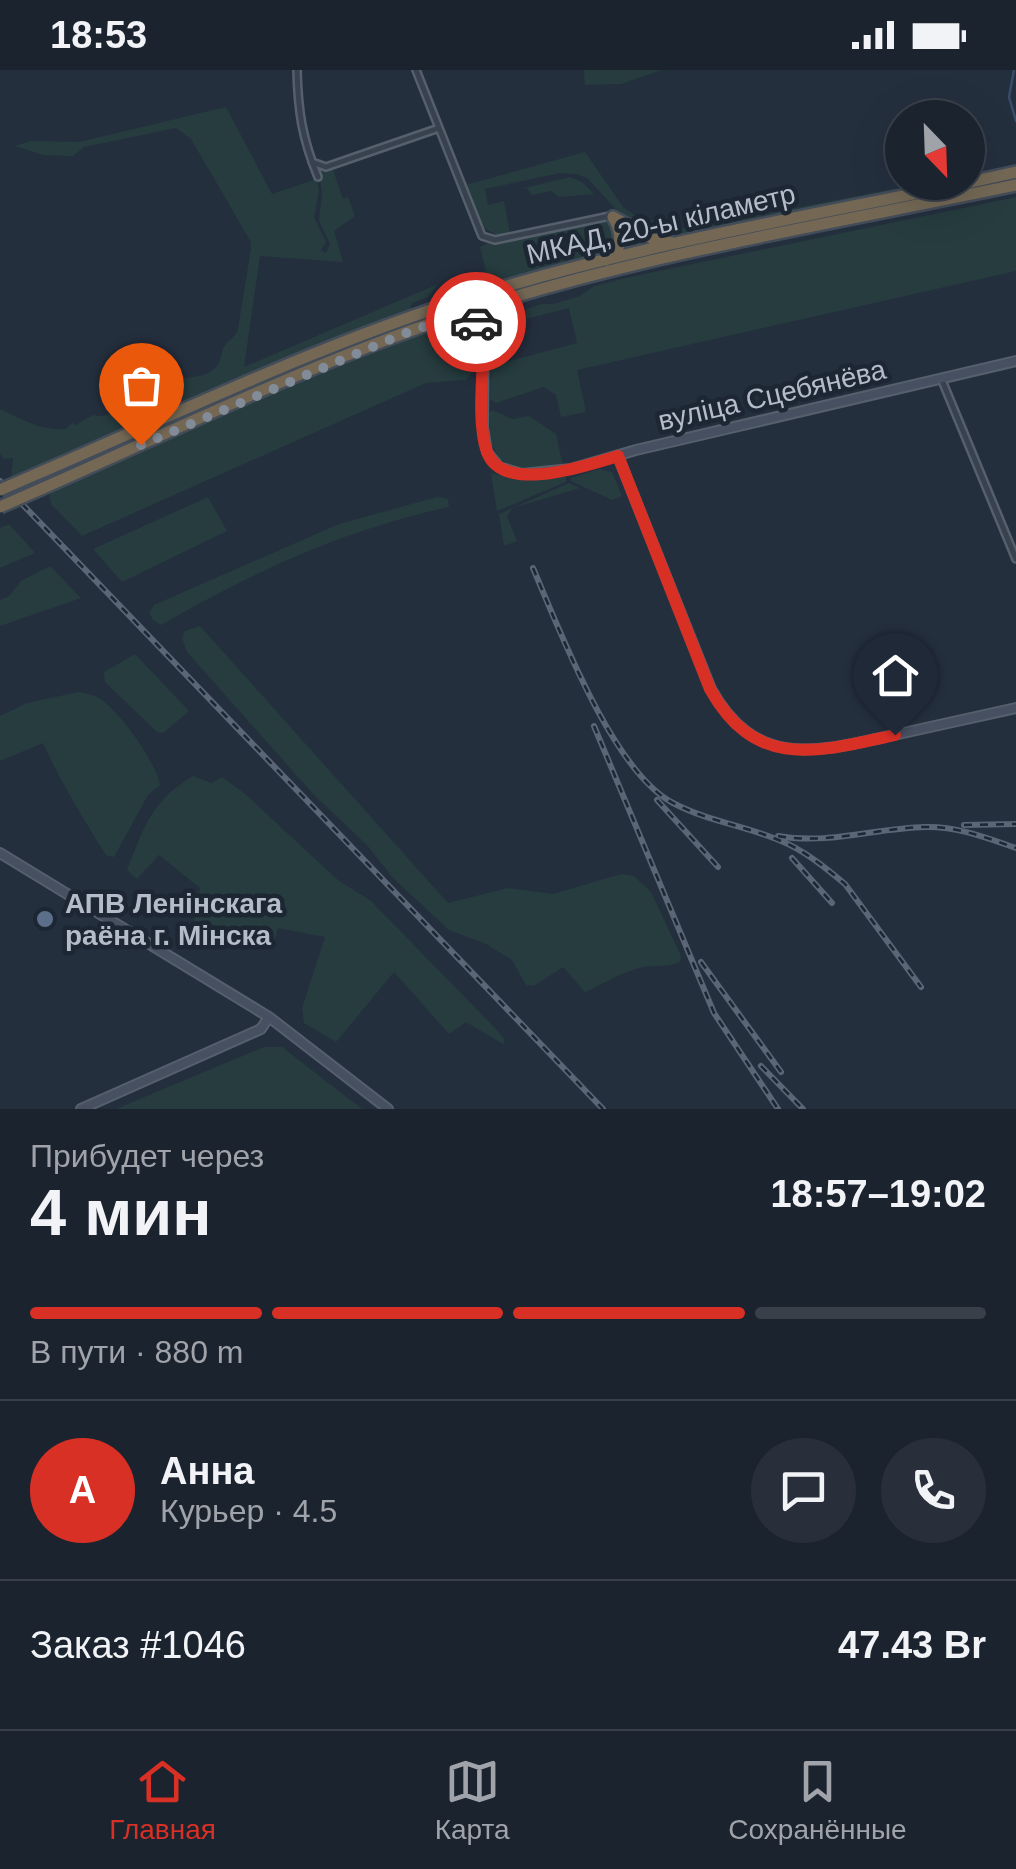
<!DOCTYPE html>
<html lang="ru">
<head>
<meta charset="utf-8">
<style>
  :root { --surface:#1b232e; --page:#282f3a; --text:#f1f3f6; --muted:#a0a4aa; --line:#39404a; --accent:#d93025 }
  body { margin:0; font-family:Helvetica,sans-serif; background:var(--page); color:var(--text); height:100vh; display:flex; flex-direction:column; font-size:38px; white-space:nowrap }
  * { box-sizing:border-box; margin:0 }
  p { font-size:32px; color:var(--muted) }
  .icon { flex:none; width:55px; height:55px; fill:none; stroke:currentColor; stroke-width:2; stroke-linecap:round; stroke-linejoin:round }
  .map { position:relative; height:1039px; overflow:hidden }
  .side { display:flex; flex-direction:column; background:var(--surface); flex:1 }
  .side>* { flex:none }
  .needle { width:65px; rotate:157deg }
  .buttons { position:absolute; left:885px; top:30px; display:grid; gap:20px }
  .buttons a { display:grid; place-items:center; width:100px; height:100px; border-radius:50%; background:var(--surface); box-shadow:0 10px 40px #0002,0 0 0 2px var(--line); font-size:50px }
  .pin { position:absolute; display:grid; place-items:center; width:85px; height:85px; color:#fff; margin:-102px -42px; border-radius:50% 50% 50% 0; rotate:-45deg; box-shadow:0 0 10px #0007 }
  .pin .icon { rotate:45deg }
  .courier { position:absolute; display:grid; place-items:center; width:100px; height:100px; margin:-50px; border:8px solid #d93025; border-radius:50%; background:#fff; color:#222; box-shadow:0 2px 12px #0007 }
  .overview em { font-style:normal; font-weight:600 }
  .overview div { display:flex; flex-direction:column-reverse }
  .overview { display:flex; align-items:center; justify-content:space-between; height:170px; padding:0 30px }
  h1 { font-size:65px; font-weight:600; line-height:75px }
  .bar { display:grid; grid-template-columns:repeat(4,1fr); gap:15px 10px; align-content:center; height:120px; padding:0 30px }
  .bar i { height:12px; border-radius:8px; background:var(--line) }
  .bar .current { background:var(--accent) }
  .bar p { grid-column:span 4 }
  .line { display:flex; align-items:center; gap:25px; padding:0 30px; border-top:2px solid var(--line) }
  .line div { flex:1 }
  .round { display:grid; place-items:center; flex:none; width:105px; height:105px; border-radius:52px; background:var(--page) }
  .status { display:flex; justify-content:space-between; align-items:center; height:70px; padding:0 50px; background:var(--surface); direction:ltr }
  .status svg { height:28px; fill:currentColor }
  .tab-bar { display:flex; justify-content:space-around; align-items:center; height:140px; border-top:2px solid var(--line); background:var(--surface); font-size:28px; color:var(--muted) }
  .tab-bar a { display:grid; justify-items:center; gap:5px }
  .tab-bar .current { color:var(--accent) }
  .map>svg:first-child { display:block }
  .green { fill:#263c3f }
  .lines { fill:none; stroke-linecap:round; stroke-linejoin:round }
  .stream { stroke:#394c67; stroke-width:2.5 }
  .street-casing { stroke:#565f6c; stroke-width:10 }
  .secondary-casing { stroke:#565f6c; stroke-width:12 }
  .highway-casing { stroke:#434c59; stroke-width:16 }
  .street { stroke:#38414e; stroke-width:5 }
  .secondary { stroke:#465061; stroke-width:8 }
  .highway { stroke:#746855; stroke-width:11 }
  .rail-casing { stroke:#5a6575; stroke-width:6 }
  .rail { stroke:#1d2633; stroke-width:2.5; stroke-dasharray:8; stroke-linecap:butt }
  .highway-bridge-casing { stroke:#434c59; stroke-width:16; stroke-linecap:butt }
  .highway-bridge { stroke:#746855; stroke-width:11 }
  .done { stroke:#828b98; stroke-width:10; stroke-dasharray:0 18 }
  .route { stroke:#d93025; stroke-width:12 }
  .service-dot { fill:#5c6f8a; stroke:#1d2633; stroke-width:4 }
  .labels { text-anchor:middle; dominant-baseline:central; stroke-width:9; stroke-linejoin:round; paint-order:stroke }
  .street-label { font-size:28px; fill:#b4bcc9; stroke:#1d2633 }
  .poi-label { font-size:28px; font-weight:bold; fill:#b4bcc9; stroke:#1d2633; text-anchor:start }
</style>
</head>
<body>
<div class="status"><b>18:53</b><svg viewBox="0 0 49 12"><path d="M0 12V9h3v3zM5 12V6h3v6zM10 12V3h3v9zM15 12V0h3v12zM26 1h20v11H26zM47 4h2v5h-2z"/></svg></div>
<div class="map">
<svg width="1016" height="1039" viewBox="0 0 1016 1039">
  <rect width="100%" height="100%" fill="#242f3e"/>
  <path class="green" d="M584,0H662L621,14L585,15Z
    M226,37L272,124L317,109L319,121L314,147L326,172L321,180L326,183L330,174L319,151L322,123L319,100L332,97L343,129L348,127L355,146L334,161L343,192L260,186L244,297L438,214L428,227L412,233L410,240L397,247L11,407L13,388L5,389L0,384V339C23,350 41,361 66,359L72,353L76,355L93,345C113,352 157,319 178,310C190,306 205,308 215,298C222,292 220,284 224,277C229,269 235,268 238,259L251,178V172L191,69L176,58L84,77L73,86L43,85L15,76L31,71L79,72Z
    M585,82L623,137L639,148L688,159L897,118L898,121L663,170L624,148L587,108L577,104L560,103L485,119L488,135L504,131L510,163L500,167L479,155L466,115Z
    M570,107L582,112L594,124L559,127L552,121L531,125L527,118L516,120Z
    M1016,127V201L577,300L586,342L561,347L556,325L544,317L496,333L490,329L491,296L577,273L569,238L492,258L495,249L542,234H553L580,226L594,216L630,207Z
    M604,150L611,152L618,167L609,185L489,213L455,227L430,232L441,216L444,225H448L445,214L486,201L480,177L488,173H500Z
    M445,256L464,266L461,273L473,287L474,300L466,310L426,313L82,466L52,435L49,426L51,422C181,360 311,305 445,256Z
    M492,340L512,349L529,346L556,364L563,396L525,399L500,390L491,373L488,344Z
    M599,399L612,402L622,426L612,430L571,411V408Z
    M491,403L525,410L566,406V412L497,441Z
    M569,413L580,418L513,438L507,446L517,471L504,476L499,444Z
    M208,427L227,461L122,512L93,479Z
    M437,427L448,429L449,437C343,460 255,501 161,555L153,550L149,543L154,535L339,454Z
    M9,454L35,483L0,498V458Z
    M50,496L81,528L0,556V530L9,526L21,511Z
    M200,556L448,833L508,818L553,824L621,804L634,806L651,822L681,886L680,892C668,898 653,894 639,898C620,903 603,914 585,922L563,897L534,916L526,915L512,890L486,874L449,860L393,808L367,775L314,725L187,582L182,568L185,561Z
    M135,584L189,641L163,663L157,662L105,612L104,602Z
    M79,622C85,623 90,624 95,626C116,635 157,693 160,715L148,725L114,787L106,785C83,748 61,713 43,673L0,691V646L27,633Z
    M193,706L211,713L222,707L244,723L339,811L370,830L496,959L505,970L503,974L466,952L449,964L394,902L336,972L304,953L302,938L325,867L278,858L274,872L194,851L200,818L159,785L137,809L127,800C144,757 151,731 193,706Z
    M264,977H282L362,1039H116Z"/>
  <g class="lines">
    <path class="stream" d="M1014,0L1009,27L1016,51"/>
    <g class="street-casing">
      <path id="street" d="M297,0C298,41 302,68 318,107
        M416,0L482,166L495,170L610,146
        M312,92L326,97L439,58
        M941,308L1016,489"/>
    </g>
    <g class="secondary-casing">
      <path id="secondary" d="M484,263L483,357L487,382L499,397L522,404L571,399L636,380L1016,291
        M618,386L711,619C756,700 817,682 894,665C935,656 975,647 1016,638
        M0,783L269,947L388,1039
        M81,1039L261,959L269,947"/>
    </g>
    <g class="highway-casing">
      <path id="highway" d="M613,147L653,169L672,173
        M606,190C623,179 623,164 613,147
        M484,263L488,244L501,234
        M32,406C181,342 335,267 490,221C662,169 841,141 1016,102
        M41,419C175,360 308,295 447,248C631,186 826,155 1016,115"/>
    </g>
    <use href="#street" class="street"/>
    <use href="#secondary" class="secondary"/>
    <use href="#highway" class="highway"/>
    <g class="rail-casing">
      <path id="rail" d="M0,411L603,1039
        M533,498C559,559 613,702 673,733C707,751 746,756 781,771C804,780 827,799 845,814L921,917
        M594,656L714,943L778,1039
        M657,730L718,797
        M964,755L1016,754
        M778,766C828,775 876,758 925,757C957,756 987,768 1016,778
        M792,788L832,833
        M701,892L781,1002
        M761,996L803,1039"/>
    </g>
    <use href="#rail" class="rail"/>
    <g class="highway-bridge-casing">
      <path id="highway-bridge" d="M0,420L32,406
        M0,437L41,419"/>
    </g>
    <use href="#highway-bridge" class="highway-bridge"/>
  </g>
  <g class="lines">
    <path class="done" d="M141,375L401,265L448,248H469L476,252"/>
    <path class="route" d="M476,252L484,263C484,297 476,351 487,382C503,425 588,395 618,386L710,619C756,701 817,682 895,665"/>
  </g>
  <circle class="service-dot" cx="45" cy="849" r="10"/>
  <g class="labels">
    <g class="street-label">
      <text transform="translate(661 154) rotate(-13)">МКАД, 20-ы кіламетр</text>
      <text transform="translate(772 325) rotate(-13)">вуліца Сцебянёва</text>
    </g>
    <g class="poi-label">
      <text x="65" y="833">АПВ Ленінскага<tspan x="65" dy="32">раёна г. Мінска</tspan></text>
    </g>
  </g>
</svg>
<div class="buttons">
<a><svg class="needle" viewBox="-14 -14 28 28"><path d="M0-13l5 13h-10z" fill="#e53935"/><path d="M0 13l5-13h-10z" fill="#a0a4aa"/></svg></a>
</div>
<div class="pin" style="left:141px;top:375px;background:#ea580c"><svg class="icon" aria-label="bag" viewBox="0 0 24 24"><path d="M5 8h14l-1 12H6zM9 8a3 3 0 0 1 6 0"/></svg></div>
<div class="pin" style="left:895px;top:665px;background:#1f2937"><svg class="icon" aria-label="home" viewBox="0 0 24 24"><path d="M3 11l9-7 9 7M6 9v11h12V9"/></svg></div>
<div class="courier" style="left:476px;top:252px"><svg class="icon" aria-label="car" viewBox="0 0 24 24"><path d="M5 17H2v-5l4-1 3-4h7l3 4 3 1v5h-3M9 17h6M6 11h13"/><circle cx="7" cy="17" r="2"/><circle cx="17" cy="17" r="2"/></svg></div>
</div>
<section class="side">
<div class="overview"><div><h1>4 мин</h1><p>Прибудет через</p></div><em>18:57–19:02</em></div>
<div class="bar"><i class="current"></i><i class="current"></i><i class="current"></i><i></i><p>В пути · 880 m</p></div>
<div class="line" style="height:180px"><b class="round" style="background:var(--accent);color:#fff">А</b><div><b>Анна</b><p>Курьер · 4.5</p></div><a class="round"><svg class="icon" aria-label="chat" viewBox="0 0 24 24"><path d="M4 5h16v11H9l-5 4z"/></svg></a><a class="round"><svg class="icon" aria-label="phone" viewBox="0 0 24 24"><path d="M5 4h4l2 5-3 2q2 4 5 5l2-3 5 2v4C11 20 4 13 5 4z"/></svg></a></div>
<div class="line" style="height:130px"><div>Заказ #1046</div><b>47.43 Br</b></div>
</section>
<nav class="tab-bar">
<a class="current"><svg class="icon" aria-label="home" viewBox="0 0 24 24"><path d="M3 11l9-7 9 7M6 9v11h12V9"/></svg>Главная</a>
<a><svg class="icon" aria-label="map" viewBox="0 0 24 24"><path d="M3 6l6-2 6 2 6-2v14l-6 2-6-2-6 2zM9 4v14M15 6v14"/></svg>Карта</a>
<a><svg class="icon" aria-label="saved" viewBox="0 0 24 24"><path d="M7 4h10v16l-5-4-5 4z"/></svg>Сохранённые</a>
</nav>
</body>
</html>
